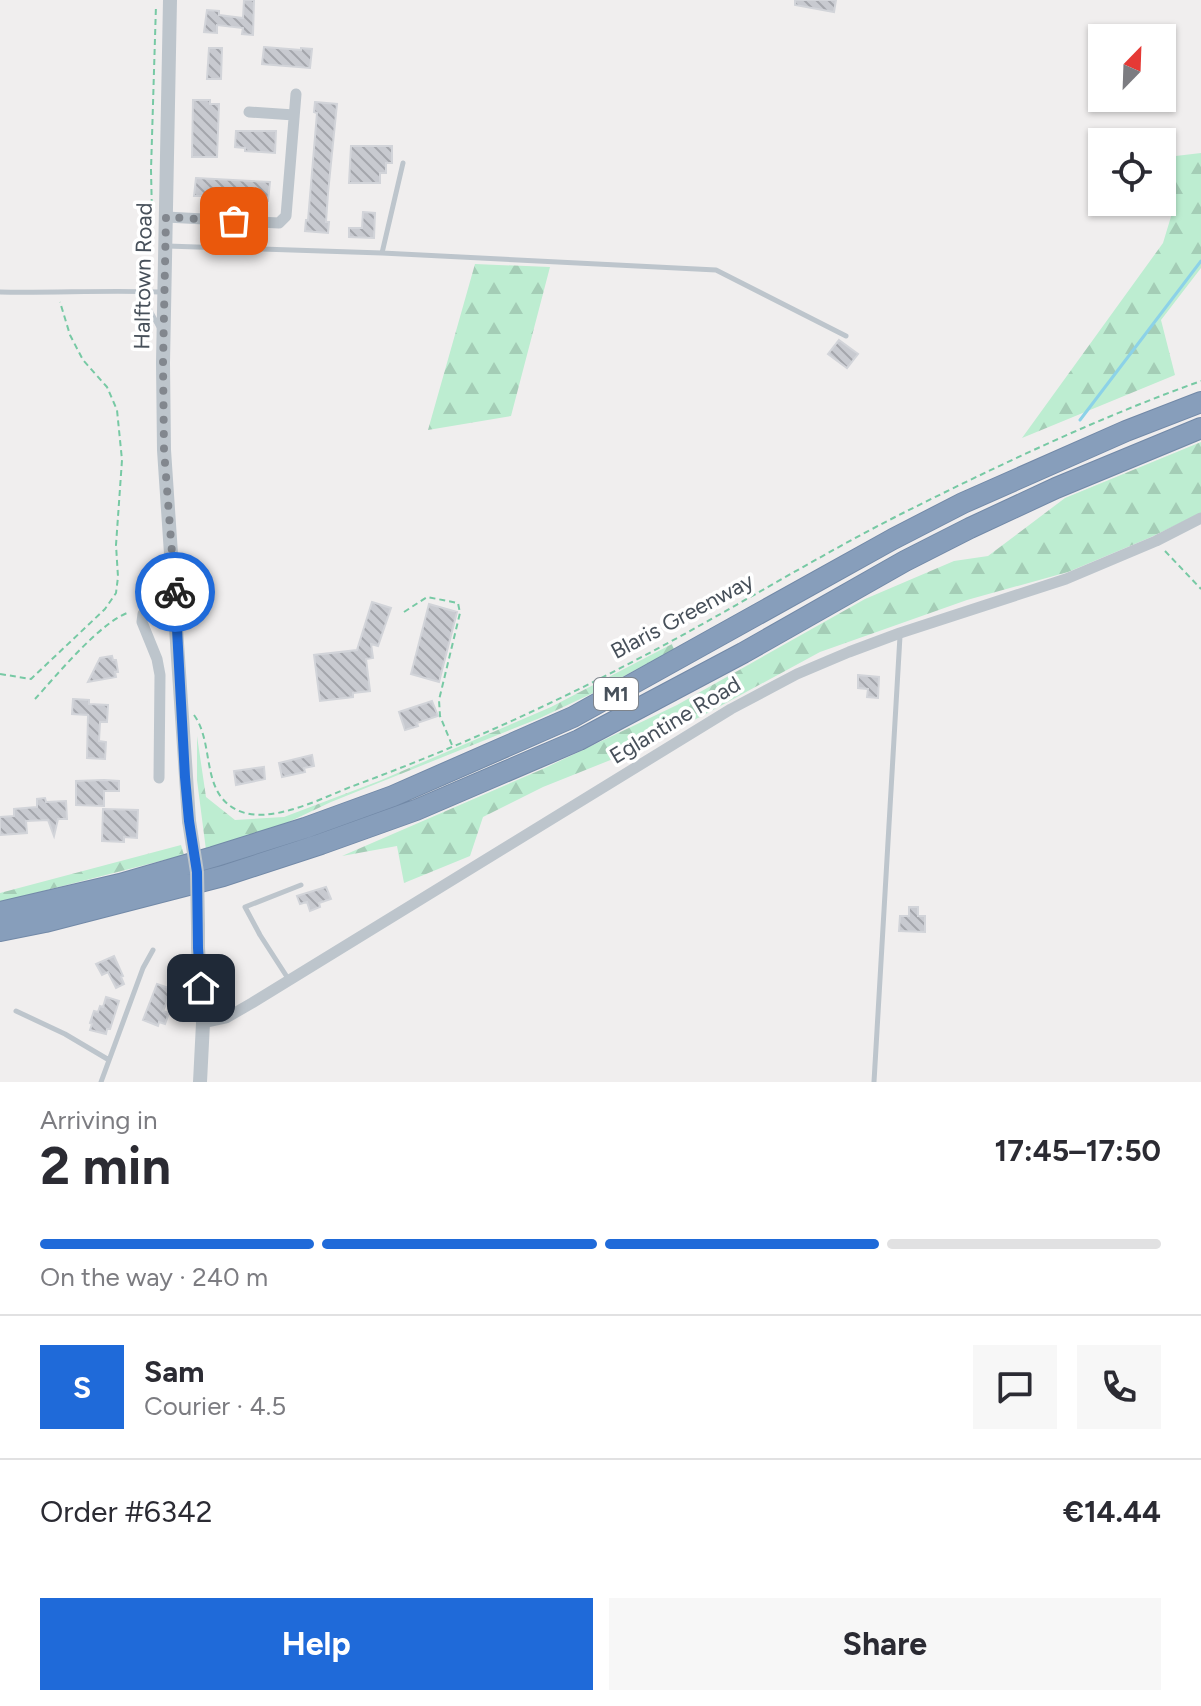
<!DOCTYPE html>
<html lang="en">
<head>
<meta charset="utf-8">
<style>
  :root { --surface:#fff; --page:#f7f7f7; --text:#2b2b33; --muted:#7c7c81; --line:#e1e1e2; --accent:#1f6ad9 }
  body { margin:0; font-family:Figtree,sans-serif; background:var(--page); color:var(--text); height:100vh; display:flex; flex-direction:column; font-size:30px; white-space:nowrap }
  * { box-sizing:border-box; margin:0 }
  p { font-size:26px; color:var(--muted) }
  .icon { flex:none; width:44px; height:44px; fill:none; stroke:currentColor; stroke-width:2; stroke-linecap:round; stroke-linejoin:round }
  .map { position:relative; height:1082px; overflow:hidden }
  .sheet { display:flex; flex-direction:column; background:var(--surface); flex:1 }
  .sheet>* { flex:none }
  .needle { width:52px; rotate:23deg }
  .buttons { position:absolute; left:1088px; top:24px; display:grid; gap:16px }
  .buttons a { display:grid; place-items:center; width:88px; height:88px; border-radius:0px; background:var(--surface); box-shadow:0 2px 6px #0004; font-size:40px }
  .pin { position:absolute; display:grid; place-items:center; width:68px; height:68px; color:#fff; margin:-34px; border-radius:16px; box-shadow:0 4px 12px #0006 }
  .courier { position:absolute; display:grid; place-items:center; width:80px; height:80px; margin:-40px; border:6px solid #1f6ad9; border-radius:50%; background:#fff; color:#222; box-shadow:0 2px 10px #0007 }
  .head em { font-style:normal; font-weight:700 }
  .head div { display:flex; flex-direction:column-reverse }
  .head { display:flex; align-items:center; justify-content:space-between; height:136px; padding:0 40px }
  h1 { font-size:52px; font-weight:700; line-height:60px }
  .bar { display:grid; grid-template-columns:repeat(4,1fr); gap:12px 8px; align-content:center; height:96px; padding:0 40px }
  .bar i { height:10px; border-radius:6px; background:var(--line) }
  .bar .active { background:var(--accent) }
  .bar p { grid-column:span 4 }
  .line { display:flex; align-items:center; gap:20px; padding:0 40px; border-top:2px solid var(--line) }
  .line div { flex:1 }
  .round { display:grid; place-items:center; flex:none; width:84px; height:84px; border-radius:0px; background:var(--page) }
  .cta { display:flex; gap:16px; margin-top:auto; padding:16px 40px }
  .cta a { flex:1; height:92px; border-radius:0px; background:var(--accent); color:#fff; font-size:32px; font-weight:700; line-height:92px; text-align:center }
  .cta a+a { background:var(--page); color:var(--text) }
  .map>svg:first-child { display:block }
  .forest { fill:url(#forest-firs) }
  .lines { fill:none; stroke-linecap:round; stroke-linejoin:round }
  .stream { stroke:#8cd2e8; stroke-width:3 }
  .building { fill:url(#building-back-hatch); stroke:#d2d4d9; stroke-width:2 }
  .motorway-casing { stroke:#7289a7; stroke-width:22 }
  .path { stroke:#77c9a4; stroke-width:2; stroke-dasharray:6 4; stroke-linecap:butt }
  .service { stroke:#bdc5cc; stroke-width:5 }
  .minor { stroke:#bdc5cc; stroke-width:11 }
  .tertiary { stroke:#bdc5cc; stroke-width:14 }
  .motorway { stroke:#879ebb; stroke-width:20 }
  .tertiary-bridge { stroke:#bdc5cc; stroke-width:14 }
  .done { stroke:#82878e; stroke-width:8; stroke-dasharray:0 14.4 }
  .route { stroke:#1f6ad9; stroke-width:10 }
  .labels { text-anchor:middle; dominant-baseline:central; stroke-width:7; stroke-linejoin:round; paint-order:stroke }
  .shield { fill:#fff; stroke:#7e848c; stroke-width:2 }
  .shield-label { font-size:20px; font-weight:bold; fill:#47505a }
  .street-label { font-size:22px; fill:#47505a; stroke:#fff }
</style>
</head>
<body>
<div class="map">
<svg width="1201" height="1082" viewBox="0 0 1201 1082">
  <defs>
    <pattern id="forest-firs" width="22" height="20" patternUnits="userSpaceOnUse" patternTransform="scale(2)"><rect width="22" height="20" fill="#bdedd1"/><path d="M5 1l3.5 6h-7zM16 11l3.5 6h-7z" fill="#a4cdb6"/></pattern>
    <pattern id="building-back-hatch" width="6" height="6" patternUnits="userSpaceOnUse" patternTransform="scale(2)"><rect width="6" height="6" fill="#c8cad0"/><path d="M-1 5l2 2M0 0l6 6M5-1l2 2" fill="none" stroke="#a4a6ac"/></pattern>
  </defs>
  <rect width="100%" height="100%" fill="#f0eeee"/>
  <path class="forest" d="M1201,153V268L1161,320L1175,375L1022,438L1163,243L1173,210L1157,209L1159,202H1162V183L1167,157Z
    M475,264L550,267L511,416L428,430Z
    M1201,442V513L1149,538L1068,572L967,600L820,652L702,716L618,757L543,787L483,817L470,856L404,883L397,846L342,856L545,768L677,705L865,599L954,561L988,556L1065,498Z
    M672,644L674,649L593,693L540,718L331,802L276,828L206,850L197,780V736L206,797L235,820L284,817L379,781L551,707Z
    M181,845L184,855L0,902V893Z"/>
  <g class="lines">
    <path class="stream" d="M1080,420L1201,261"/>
  </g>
  <path class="building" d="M244,0H254L253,35L242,34L243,28L217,25V33L204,32L207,10L219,11V15L243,18Z
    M795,0H836L834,12L795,5Z
    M264,47L301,50V48L312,49L310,68L262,64Z
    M209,48H222L221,79H207Z
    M193,100H210V104H219L217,157H192Z
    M315,102L337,104L328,193L326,222H329L328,233L305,231L306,220H308L317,113L314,112Z
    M236,131H276L275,153L245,151V148L235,147Z
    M351,146H392V163H386V173H380V183H349Z
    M196,178L270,182L268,201L228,196H194Z
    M363,212L375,213L374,238L349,237V228H362Z
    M839,340L858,354L847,368L828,354Z
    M372,602L391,608L378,646L371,644L373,658L366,659L370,691L353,693V697L320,701L314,655L357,650Z
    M429,604L457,612L439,682L411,674Z
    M112,656L113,660H116L118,672H115L116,677L88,682L100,658Z
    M858,675L879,677L878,698L867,697L868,689L858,688Z
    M73,699L89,700V704L108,705L107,722H100L99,741L106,742L105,759L87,758L88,715L72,714Z
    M432,701L438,716L417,723L418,726L405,730L399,712Z
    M312,755L314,766L304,768L305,772L282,777L279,763Z
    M264,767L265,779L236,785L234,771Z
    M104,780L119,781V791H104V806L76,805V781Z
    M45,798L46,802L66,801L67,819H58L54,836L48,820L26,821L27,833L0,835V817L14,816V809L37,807V799Z
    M103,809L138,810L137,838L124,837V842L102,841Z
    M326,887L331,899L319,903L320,907L310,911L307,902L300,904L297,896Z
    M909,907H918V916H925V932L899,931L900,916H909Z
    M114,956L123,976L121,977L124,984L116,988L108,972L102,975L96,964Z
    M157,984L172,989L163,1011L169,1013L165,1024L159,1022L158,1026L143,1020Z
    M106,997L119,1001L110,1029H107L106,1034L90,1030L92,1024L90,1023L94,1011L98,1012L100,1006L103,1007Z"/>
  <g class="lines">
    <g class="motorway-casing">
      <path id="motorway" d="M0,912L120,884L213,857L305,828L393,796L573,717L893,539L963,503L1126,431L1201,402
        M0,931L45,922L223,876L321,844L416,810L579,740L743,653L905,561L970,528L1056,488L1201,428"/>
    </g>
    <path class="path" d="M152,215L151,170L156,5
      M144,282V273L150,269L152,265
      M1165,551L1201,589
      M404,612L427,597L458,603L460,613L439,700L440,716L452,745
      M0,674L31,679L105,609L116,593L118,577L116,545L122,460L117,410L107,387L83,360L70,335L60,302
      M35,699C56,676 102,620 130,612
      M194,715C215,744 200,792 237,810C269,826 322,798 353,786C448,751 543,709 634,661C725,614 812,559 903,513C999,465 1100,417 1201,381"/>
    <path class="service" d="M167,246L382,253L716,270L846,336
      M382,253L403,163
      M145,291L148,307L159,327
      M0,292C54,293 107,290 161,292
      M289,980L260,935L245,907L301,885
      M16,1011L65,1034L109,1060
      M101,1082L143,968L153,950
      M874,1082L900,636"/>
    <path class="minor" d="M249,112L294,115
      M166,217L279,223L286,216L296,94
      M159,778L160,675L157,659L142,622L143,614L147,608L154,604L175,601
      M203,1023L226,1018L252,1003L731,709L797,674L849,652L900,633L1066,579L1156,541L1201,518"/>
    <path class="tertiary" d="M170,0L163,363L164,450L189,821
      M198,926V948L203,1023L200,1082"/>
    <use href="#motorway" class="motorway"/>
    <path class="tertiary-bridge" d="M189,821L197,872L198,926"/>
  </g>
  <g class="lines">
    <path class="done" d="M175,592L164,450L163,363L166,217L234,221"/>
    <path class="route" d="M175,592L185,777L189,821L197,872L198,948L201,988"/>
  </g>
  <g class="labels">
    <rect class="shield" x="594" y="678" width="44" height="32" rx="6"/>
    <g class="shield-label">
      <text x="616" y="694">M1</text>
    </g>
    <g class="street-label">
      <text transform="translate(143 276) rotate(-89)">Halftown Road</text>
      <text transform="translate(682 616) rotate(-28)">Blaris Greenway</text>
      <text transform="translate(675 720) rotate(-31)">Eglantine Road</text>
    </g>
  </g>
</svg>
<div class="buttons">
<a><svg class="needle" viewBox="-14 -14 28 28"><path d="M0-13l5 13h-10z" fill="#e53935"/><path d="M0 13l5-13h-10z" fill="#7c7c81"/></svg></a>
<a><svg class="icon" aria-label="locate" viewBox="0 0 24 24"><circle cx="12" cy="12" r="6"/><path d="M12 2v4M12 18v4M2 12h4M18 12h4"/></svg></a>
</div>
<div class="pin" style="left:234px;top:221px;background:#ea580c"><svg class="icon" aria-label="bag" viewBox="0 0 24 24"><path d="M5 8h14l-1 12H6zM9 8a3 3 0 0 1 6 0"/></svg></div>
<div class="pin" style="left:201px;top:988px;background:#1f2937"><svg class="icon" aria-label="home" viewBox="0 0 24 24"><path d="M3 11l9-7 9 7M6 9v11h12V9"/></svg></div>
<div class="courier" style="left:175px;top:592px"><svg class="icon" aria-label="bike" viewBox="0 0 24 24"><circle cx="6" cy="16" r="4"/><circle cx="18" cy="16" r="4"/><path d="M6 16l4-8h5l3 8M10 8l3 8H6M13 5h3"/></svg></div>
</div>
<section class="sheet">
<div class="head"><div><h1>2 min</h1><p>Arriving in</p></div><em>17:45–17:50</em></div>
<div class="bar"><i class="active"></i><i class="active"></i><i class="active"></i><i></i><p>On the way · 240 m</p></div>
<div class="line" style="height:144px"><b class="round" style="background:var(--accent);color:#fff">S</b><div><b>Sam</b><p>Courier · 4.5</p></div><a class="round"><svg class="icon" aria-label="chat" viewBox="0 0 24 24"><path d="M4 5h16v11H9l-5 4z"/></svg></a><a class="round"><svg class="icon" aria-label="phone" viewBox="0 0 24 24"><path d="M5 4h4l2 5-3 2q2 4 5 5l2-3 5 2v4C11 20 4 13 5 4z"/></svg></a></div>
<div class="line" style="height:104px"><div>Order #6342</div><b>€14.44</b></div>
<div class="cta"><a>Help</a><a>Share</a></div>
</section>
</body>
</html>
